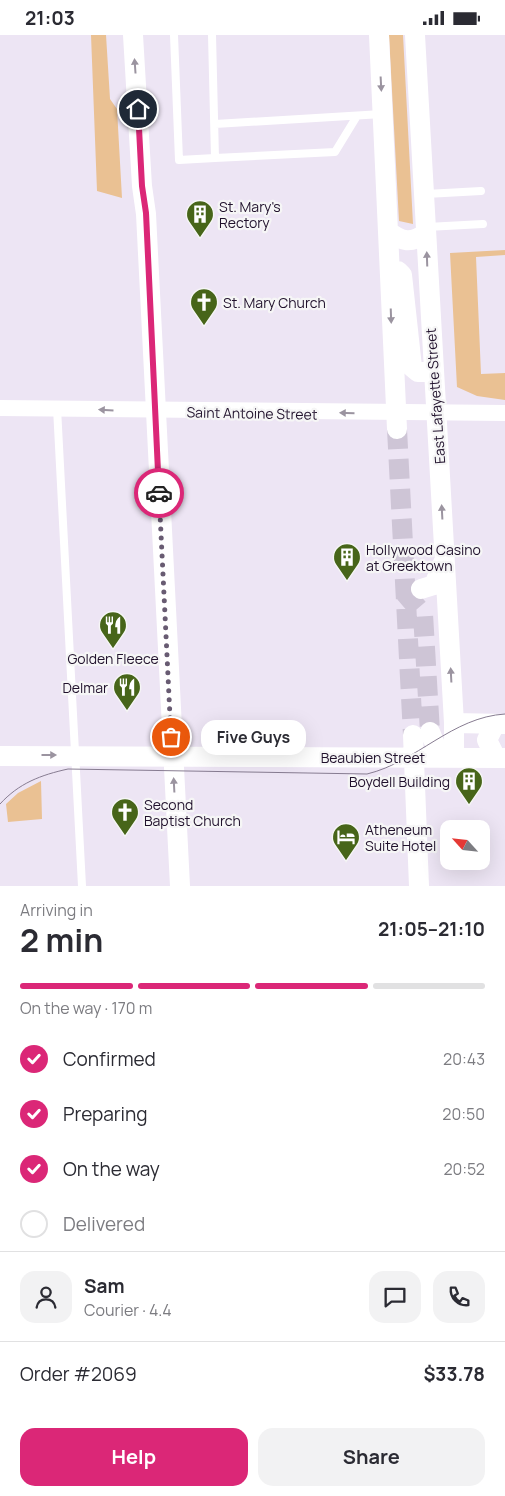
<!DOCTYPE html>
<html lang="en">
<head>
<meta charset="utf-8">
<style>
  :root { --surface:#fff; --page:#f2f2f3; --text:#2b2b33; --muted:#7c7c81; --line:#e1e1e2; --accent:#db2777 }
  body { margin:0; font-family:Manrope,sans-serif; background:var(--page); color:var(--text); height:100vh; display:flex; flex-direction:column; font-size:19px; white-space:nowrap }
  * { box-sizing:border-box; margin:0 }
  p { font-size:16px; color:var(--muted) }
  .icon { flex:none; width:28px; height:28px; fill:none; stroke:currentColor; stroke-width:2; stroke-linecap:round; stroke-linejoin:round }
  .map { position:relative; height:851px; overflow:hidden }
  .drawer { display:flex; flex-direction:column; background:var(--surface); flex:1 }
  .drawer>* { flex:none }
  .needle { width:32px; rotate:297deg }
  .tools { position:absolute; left:440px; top:785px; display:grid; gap:10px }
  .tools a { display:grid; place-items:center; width:50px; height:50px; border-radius:10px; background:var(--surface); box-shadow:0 5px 20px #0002; font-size:25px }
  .pin { position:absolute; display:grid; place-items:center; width:42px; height:42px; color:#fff; margin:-21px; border:2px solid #fff; border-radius:50%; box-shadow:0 1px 5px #0007 }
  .courier { position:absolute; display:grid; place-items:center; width:50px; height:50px; margin:-25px; border:4px solid #db2777; border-radius:50%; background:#fff; color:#222; box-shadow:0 1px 6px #0007 }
  .bubble { position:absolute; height:35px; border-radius:15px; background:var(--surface); box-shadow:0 5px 20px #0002; font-size:16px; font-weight:700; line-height:35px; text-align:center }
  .head em { font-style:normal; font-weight:700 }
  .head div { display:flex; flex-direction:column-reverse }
  .head { display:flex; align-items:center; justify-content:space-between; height:85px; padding:0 20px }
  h1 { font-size:32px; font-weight:700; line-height:38px }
  .bar { display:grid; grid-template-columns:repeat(4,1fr); gap:8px 5px; align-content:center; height:60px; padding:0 20px }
  .bar i { height:6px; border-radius:4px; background:var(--line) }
  .bar .selected { background:var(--accent) }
  .bar p { grid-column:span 4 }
  .line { display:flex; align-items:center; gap:12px; padding:0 20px; border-top:1px solid var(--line) }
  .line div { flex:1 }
  .round { display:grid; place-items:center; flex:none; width:52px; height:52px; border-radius:15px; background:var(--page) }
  ol { padding:0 20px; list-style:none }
  li { display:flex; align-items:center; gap:15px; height:55px }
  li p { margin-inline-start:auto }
  li .icon { padding:5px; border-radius:50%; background:var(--accent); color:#fff; stroke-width:4 }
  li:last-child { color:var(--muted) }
  li i { width:28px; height:28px; border:2px solid var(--line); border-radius:50% }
  .primary-button { display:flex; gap:10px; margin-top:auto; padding:10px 20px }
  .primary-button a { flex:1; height:58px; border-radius:15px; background:var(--accent); color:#fff; font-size:20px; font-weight:700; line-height:58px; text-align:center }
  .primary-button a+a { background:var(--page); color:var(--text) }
  .status { display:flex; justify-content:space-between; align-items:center; height:35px; padding:0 25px; background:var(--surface); direction:ltr }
  .status svg { height:14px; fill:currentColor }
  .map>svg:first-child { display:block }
  .green { fill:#eac193 }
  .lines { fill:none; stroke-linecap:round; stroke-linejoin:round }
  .tertiary-tunnel { stroke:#cec5d6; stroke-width:20; stroke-dasharray:20 10; stroke-linecap:butt }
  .service { stroke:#fff; stroke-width:8 }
  .minor { stroke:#fff; stroke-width:16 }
  .tertiary { stroke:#fff; stroke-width:20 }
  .tram { stroke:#877c91; stroke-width:1 }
  .oneway { fill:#9b94a0 }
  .done { stroke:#685b72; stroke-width:5; stroke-dasharray:0 9 }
  .route { stroke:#db2777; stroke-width:6 }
  .labels { text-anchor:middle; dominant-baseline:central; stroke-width:4.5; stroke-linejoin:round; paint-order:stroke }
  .poi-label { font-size:14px; fill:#20112c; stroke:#f6f6f6; text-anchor:start }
  .street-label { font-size:14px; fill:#20112c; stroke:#f6f6f6 }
</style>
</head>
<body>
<div class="status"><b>21:03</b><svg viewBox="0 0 49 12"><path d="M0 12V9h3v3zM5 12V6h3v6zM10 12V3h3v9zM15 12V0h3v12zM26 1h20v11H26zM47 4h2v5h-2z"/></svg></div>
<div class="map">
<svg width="505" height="851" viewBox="0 0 505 851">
  <rect width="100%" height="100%" fill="#ede5f4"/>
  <path class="green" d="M91,0H106L110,64L117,74L122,163L97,156Z
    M389,0H403L413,189L399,186Z
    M505,215V220L476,222L481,339L505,338V365L477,361L457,352L450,218Z
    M41,746L42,784L8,787L6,769L18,758Z"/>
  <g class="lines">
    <path class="tertiary-tunnel" d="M397,394L413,700
      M405,558L423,579L430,697"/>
    <path class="service" d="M174,0L179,125L215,123L212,0
      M215,89L382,79
      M215,123L335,117L357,81
      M426,159L481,156
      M427,192L483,189
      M57,373L82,851"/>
    <path class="minor" d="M0,373L505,378"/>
    <path class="tertiary" d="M133,0L142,151L146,179L180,851
      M379,0L397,394
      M415,0L454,688V722
      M388,196C402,207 411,209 426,198
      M398,236L402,240L412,332L418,337H434
      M421,554L434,550L443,528
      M454,688L505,689
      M495,689L487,705L496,723
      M430,697L437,714L449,722
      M413,700L419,851
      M0,721L505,723"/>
    <path class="tram" d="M0,769C19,748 41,740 68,734L367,739C417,727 452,682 505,679"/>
  </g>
  <defs><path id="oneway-solid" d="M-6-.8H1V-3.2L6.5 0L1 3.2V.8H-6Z" transform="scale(1.25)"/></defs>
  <g class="oneway">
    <use href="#oneway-solid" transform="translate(135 31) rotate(-94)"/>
    <use href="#oneway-solid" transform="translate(381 49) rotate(87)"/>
    <use href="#oneway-solid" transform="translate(427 224) rotate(-92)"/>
    <use href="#oneway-solid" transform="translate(391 281) rotate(88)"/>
    <use href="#oneway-solid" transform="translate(106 375) rotate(-177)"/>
    <use href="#oneway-solid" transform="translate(347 378) rotate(-179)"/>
    <use href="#oneway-solid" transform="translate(442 477) rotate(-93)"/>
    <use href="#oneway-solid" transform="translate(451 640) rotate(-93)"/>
    <use href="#oneway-solid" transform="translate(49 720)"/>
    <use href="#oneway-solid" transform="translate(174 750) rotate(-93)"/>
  </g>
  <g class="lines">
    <path class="done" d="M159,458L171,702"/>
    <path class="route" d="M138,74L142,151L146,178L159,458"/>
  </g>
  <defs>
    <g id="building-pin" transform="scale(1.4375)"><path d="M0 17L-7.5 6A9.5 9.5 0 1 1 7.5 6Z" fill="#476519" stroke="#f6f6f6"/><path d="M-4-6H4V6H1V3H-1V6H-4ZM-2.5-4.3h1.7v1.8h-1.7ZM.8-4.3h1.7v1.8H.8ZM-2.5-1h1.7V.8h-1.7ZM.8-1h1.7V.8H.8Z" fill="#fff"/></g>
    <g id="church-pin" transform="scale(1.4375)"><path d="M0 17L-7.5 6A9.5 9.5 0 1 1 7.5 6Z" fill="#476519" stroke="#f6f6f6"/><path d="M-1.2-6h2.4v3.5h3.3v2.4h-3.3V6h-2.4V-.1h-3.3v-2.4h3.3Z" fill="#fff"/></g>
    <g id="restaurant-pin" transform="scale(1.4375)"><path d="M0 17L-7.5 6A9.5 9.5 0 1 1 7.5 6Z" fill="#476519" stroke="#f6f6f6"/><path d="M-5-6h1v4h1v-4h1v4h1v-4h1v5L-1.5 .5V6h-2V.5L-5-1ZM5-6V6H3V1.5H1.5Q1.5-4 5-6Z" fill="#fff"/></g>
    <g id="hotel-pin" transform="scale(1.4375)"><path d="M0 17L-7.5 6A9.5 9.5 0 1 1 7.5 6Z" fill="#476519" stroke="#f6f6f6"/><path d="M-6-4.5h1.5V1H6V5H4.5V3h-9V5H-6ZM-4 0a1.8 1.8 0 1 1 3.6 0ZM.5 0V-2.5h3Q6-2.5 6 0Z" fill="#fff"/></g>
  </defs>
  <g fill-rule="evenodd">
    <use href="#building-pin" x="200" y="179"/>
    <use href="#church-pin" x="204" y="267"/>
    <use href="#building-pin" x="347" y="522"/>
    <use href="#restaurant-pin" x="113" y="590"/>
    <use href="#restaurant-pin" x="127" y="652"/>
    <use href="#building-pin" x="469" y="746"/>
    <use href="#church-pin" x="125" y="777"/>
    <use href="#hotel-pin" x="346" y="802"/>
  </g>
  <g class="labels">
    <g class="poi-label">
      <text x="219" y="171">St. Mary's<tspan x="219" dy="16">Rectory</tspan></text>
      <text x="223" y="267">St. Mary Church</text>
      <text x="366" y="514">Hollywood Casino<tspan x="366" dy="16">at Greektown</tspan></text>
      <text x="113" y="623" text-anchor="middle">Golden Fleece</text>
      <text x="108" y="652" text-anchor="end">Delmar</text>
      <text x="450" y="746" text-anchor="end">Boydell Building</text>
      <text x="144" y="769">Second<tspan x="144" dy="16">Baptist Church</tspan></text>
      <text x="365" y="794">Atheneum<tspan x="365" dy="16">Suite Hotel</tspan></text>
    </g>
    <g class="street-label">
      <text transform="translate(435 361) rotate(-94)">East Lafayette Street</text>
      <text transform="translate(252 378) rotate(1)">Saint Antoine Street</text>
      <text x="373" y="722">Beaubien Street</text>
    </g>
  </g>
</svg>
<div class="tools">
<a><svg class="needle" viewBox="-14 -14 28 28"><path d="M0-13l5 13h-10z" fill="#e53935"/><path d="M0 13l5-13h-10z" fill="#7c7c81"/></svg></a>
</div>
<div class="pin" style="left:171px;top:702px;background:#ea580c"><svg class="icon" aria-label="bag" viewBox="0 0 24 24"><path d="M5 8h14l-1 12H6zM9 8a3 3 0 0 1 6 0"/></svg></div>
<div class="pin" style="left:138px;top:74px;background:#1f2937"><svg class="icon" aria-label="home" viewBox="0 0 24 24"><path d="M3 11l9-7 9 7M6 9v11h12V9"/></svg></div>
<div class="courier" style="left:159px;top:458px"><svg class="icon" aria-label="car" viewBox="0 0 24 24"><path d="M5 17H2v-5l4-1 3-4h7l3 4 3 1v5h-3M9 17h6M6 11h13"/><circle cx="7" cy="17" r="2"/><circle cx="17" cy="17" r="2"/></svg></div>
<div class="bubble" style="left:201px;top:685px;width:105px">Five Guys</div>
</div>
<section class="drawer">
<div class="head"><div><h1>2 min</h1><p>Arriving in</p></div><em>21:05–21:10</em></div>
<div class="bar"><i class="selected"></i><i class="selected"></i><i class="selected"></i><i></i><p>On the way · 170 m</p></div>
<ol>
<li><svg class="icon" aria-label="check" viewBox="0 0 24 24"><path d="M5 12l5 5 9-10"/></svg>Confirmed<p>20:43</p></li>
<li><svg class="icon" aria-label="check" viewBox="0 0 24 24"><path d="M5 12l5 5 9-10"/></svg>Preparing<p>20:50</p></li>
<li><svg class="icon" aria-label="check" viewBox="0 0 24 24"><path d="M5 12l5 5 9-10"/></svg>On the way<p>20:52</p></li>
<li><i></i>Delivered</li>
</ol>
<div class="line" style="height:90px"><a class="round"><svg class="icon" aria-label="person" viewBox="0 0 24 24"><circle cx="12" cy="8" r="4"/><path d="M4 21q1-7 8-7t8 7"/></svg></a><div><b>Sam</b><p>Courier · 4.4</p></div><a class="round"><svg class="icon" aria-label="chat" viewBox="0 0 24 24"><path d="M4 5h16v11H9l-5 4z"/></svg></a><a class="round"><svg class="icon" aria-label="phone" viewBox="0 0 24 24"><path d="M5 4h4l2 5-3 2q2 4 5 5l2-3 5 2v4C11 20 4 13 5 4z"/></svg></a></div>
<div class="line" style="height:65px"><div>Order #2069</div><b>$33.78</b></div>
<div class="primary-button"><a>Help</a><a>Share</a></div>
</section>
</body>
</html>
